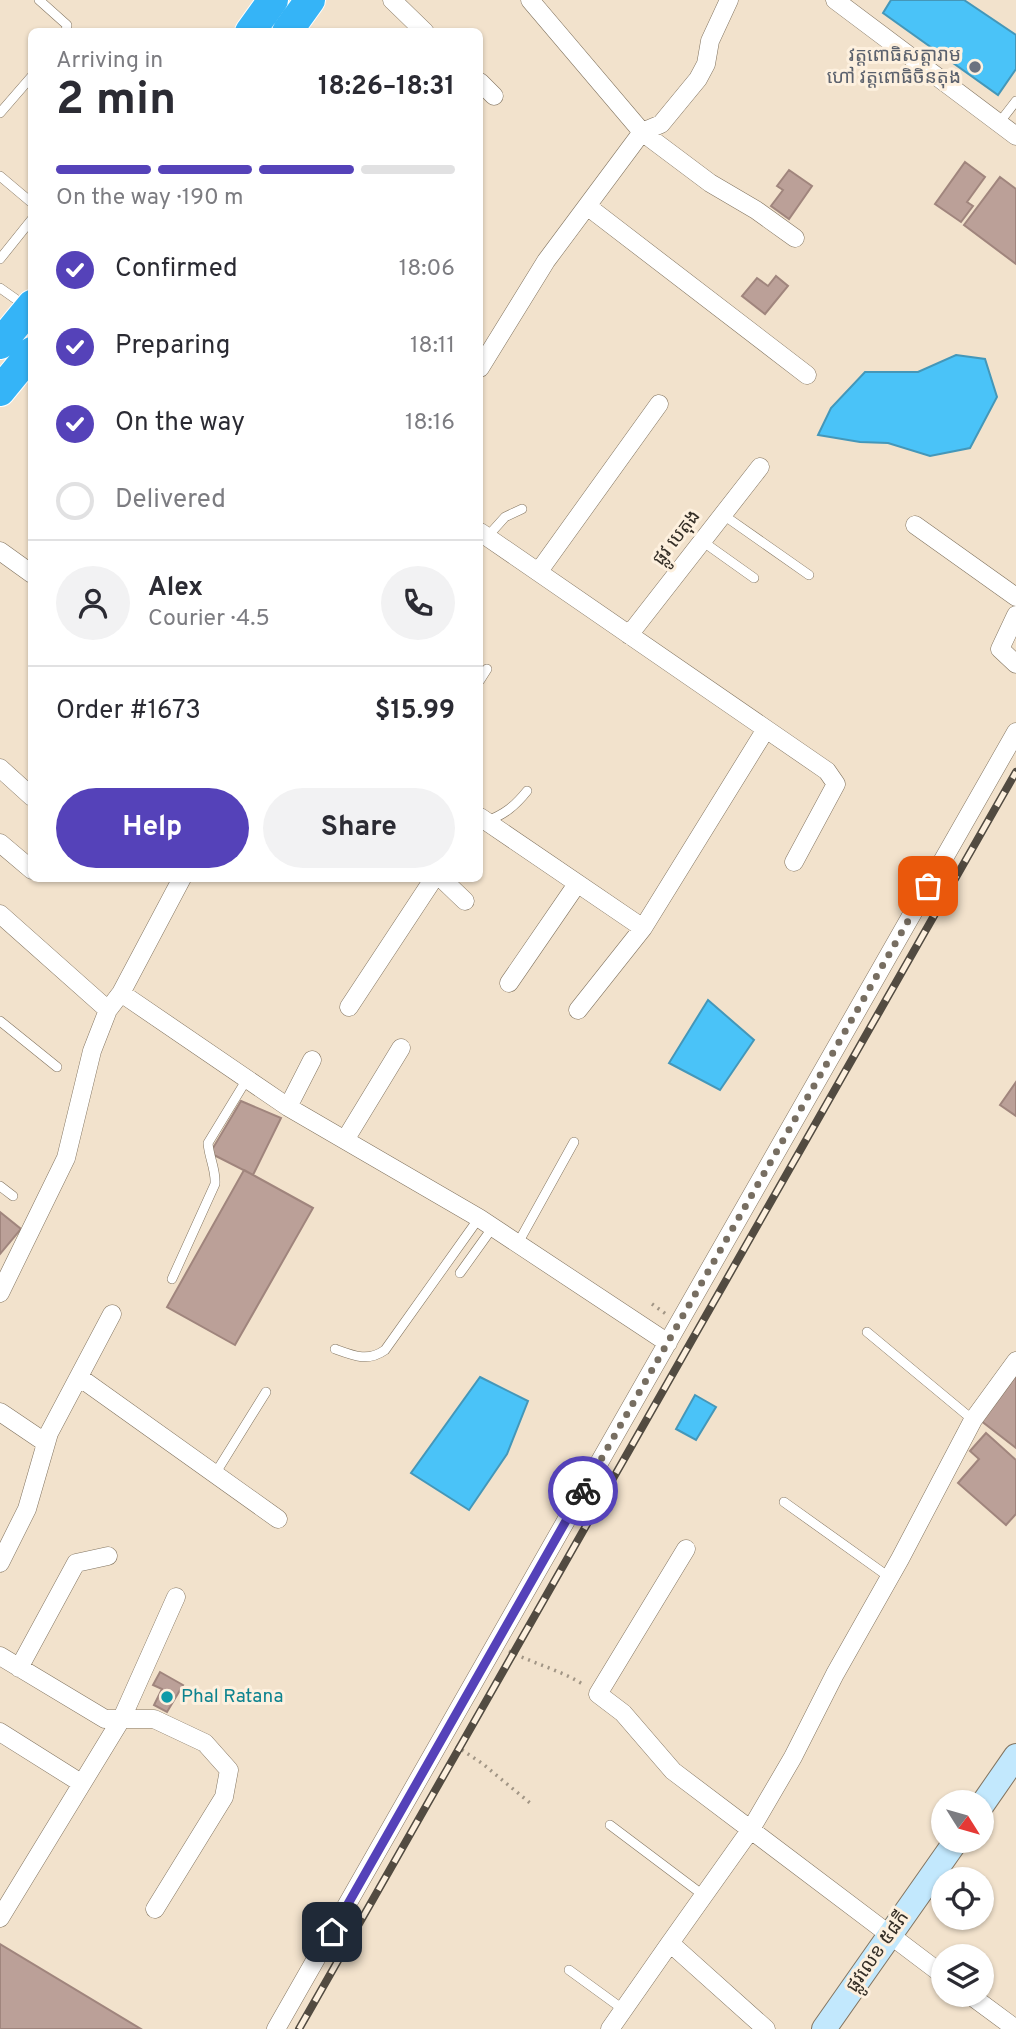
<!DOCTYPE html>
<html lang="en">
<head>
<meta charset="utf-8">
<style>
  :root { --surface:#fff; --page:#f2f2f3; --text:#2b2b33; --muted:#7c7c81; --line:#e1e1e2; --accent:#5542b9 }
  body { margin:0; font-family:Overpass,"Noto Sans Khmer",sans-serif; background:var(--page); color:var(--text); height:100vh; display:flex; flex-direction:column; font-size:26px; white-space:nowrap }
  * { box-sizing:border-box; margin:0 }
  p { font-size:23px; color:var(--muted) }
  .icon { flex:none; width:38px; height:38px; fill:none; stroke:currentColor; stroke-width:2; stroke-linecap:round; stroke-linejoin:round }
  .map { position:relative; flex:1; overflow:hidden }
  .side { position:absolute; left:28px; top:28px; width:455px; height:854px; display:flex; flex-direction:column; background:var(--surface); border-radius:10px; box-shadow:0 2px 5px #0004 }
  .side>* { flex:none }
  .needle { width:46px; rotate:127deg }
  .buttons { position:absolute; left:931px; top:1790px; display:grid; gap:14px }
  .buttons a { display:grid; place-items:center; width:63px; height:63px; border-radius:50%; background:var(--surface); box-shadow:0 2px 5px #0004; font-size:35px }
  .pin { position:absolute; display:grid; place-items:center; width:60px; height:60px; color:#fff; margin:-30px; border-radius:14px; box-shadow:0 4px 10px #0006 }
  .courier { position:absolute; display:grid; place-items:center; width:70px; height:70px; margin:-35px; border:5px solid #5542b9; border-radius:50%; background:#fff; color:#222; box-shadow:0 2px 9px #0007 }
  .overview em { font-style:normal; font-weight:700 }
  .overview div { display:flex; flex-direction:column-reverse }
  .overview { display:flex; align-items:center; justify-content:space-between; height:119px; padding:0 28px }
  h1 { font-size:46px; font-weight:700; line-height:52px }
  .bar { display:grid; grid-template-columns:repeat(4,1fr); gap:10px 7px; align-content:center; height:84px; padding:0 28px }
  .bar i { height:9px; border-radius:5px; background:var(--line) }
  .bar .current { background:var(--accent) }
  .bar p { grid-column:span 4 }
  .line { display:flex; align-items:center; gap:18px; padding:0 28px; border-top:2px solid var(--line) }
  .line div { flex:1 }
  .round { display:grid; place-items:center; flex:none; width:74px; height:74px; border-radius:37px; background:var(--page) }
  ol { padding:0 28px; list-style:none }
  li { display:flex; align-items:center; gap:21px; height:77px }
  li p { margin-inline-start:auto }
  li .icon { padding:7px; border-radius:50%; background:var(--accent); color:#fff; stroke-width:4 }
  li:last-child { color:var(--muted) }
  li i { width:38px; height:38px; border:4px solid var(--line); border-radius:50% }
  .action { display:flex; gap:14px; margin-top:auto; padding:14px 28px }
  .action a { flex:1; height:80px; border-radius:42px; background:var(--accent); color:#fff; font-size:28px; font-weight:700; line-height:80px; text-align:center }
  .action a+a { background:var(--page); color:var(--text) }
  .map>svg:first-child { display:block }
  .water { fill:#4ac3f8; stroke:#4497b9; stroke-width:2 }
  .building { fill:#bba098; stroke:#a0857d; stroke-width:2 }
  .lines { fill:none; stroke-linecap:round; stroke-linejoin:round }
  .lane-casing { stroke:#827460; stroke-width:10 }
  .street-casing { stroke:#827460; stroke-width:19 }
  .secondary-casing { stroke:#827460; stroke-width:26 }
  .highway-casing { stroke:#fff; stroke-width:32 }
  .path { stroke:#a19585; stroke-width:3.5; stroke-dasharray:2 5; stroke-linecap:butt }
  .lane { stroke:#fff; stroke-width:9 }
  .street { stroke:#fff; stroke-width:18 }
  .secondary { stroke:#c2e8fd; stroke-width:24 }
  .highway { stroke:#35b4f7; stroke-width:30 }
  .rail-casing { stroke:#524b41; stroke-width:8 }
  .rail { stroke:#fdf0de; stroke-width:5; stroke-dasharray:16; stroke-linecap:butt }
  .done { stroke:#776e61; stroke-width:7; stroke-dasharray:0 12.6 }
  .route { stroke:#5542b9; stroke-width:9 }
  .worship-dot { fill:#6b7280; stroke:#fdf0de; stroke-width:2.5 }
  .culture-dot { fill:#0f9aa8; stroke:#fdf0de; stroke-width:2.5 }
  .labels { text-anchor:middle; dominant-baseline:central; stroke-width:6; stroke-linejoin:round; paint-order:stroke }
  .worship-label { font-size:19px; fill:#5b616d; stroke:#fdf0de; text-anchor:end }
  .street-label { font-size:19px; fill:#352f27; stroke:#fdf0de }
  .culture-label { font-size:19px; fill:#0d838f; stroke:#fdf0de; text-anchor:start }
</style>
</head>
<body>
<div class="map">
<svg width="1016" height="2029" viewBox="0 0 1016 2029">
  <rect width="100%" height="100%" fill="#f2e2cc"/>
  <path class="water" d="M891,0H964L1016,35V69L998,95L883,13Z
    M956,355L985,359L997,397L970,448L930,456L888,443L860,442L818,435L831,408L865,372H918Z
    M708,1000L754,1040L720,1090L669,1063Z
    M480,1377L528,1401L507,1454L469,1510L411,1473Z
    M695,1395L716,1407L696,1440L676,1429Z"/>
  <path class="building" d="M965,162L985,177L967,202L973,206L961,222L935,204Z
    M789,170L812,186L789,219L771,206L783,190L777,186Z
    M1000,177L1016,189V264L964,225Z
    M776,276L788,286L765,314L742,296L757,278L768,286Z
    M1016,1082V1116L1000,1105Z
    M241,1101L281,1118L253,1175L210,1153Z
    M244,1170L313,1208L235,1345L167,1307Z
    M0,1212L21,1229L0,1254Z
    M1016,1373V1448L980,1420Z
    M986,1433L1016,1460V1514L1006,1525L958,1483L979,1459L970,1451Z
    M160,1672L183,1685L167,1712L154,1705L162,1689L153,1685Z
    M0,1944L141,2029H0Z"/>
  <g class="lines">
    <g class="lane-casing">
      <path id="lane" d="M39,0L67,25L66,32
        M0,113L32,76
        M999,123L1016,101
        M0,176L32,203
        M0,259L32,219
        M0,288L27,307
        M722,514L809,575
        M487,537L505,517L522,509
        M702,541L754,578
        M480,680L487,669
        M487,821C505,814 515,806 527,791
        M0,1021L57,1067
        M0,1186L13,1196
        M518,1243L574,1142
        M460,1273L493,1227
        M172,1279L215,1184C216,1169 209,1158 208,1143L247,1079
        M867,1332L973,1420
        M335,1349C354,1356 368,1362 385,1350L479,1218
        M215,1474L266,1392
        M784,1502L889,1577
        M610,1825L703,1895
        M569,1970L624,2010"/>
    </g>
    <g class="street-casing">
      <path id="street" d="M392,0L425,32
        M530,0L642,132L710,183L756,210L795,238
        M835,0L1016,136
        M480,82L494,96
        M587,206L807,375
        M480,368L546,261L642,132L661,124L698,79L706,64L710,41L729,0
        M915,525L1016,597
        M480,532L766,729L643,928L480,817
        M0,551L32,574
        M539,571L659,404
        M1016,615L1000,649L1016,664
        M629,635L760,467
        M766,729L827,771L836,784L794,862
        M0,768L32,797
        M0,843L32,870
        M441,878L465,901
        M0,914L108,1010
        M509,983L577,884
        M121,993L288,1107L479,1218L668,1343
        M349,1007L434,878
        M578,1010L643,928
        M288,1107L312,1060
        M345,1140L401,1048
        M0,1293L66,1158L92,1051L108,1010L121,993L182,878
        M79,1377L278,1519
        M0,1412L46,1443
        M686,1549L598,1694L623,1713L673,1771L943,1975
        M0,1563L27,1509L49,1433L112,1314
        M0,1656L105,1719H154L205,1743L229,1770L224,1797L155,1909
        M19,1668L76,1563L108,1556
        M0,1732L81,1783
        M0,1918L122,1718L176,1597
        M970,1995L1016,2029
        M276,2029L1016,732
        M610,2029L670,1943
        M766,2029L670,1943L751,1829L793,1757L835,1674L900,1559L973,1420L1016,1361"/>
    </g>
    <g class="secondary-casing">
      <path id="secondary" d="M982,1805L1016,1756
        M824,2029L956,1841"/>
    </g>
    <g class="highway-casing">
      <path id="highway" d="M250,32L273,0
        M287,32L310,0
        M0,344L32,305
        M0,391L32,352"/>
    </g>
    <path class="path" d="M652,1304L666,1314
      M509,1651C534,1664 561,1670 584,1685
      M456,1746L483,1764L530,1803"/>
    <use href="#lane" class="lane"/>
    <use href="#street" class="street"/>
    <use href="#secondary" class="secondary"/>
    <use href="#highway" class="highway"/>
    <g class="rail-casing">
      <path id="rail" d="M299,2029L1016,772"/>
    </g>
    <use href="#rail" class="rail"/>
  </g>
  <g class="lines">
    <path class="done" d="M583,1491L928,886"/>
    <path class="route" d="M332,1932L583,1491"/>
  </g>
  <circle class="worship-dot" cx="975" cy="67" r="7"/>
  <circle class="culture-dot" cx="167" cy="1697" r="7"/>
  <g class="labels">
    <g class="worship-label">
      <text x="961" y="56">វត្តពោធិសត្តារាម<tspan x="961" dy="22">ហៅ វត្តពោធិចិនតុង</tspan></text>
    </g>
    <g class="street-label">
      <text transform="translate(677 538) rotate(-52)">ផ្លូវ បេតុង</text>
      <text transform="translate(878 1952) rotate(-55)">ផ្លូវលេខ ៥៨ភី</text>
    </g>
    <g class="culture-label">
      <text x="181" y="1697">Phal Ratana</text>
    </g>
  </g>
</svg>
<div class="buttons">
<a><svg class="needle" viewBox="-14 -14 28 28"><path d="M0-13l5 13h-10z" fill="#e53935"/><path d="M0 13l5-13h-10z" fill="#7c7c81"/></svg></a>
<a><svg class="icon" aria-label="locate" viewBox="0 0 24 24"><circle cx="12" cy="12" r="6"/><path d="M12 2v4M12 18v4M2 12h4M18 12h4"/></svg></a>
<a><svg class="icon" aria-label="layers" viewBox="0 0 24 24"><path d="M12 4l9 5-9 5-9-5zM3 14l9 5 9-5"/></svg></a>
</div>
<div class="pin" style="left:928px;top:886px;background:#ea580c"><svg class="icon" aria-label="bag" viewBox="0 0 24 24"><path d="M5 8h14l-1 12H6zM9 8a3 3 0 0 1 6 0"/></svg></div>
<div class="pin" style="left:332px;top:1932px;background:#1f2937"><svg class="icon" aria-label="home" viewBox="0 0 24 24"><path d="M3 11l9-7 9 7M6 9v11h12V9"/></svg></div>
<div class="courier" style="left:583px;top:1491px"><svg class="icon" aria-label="bike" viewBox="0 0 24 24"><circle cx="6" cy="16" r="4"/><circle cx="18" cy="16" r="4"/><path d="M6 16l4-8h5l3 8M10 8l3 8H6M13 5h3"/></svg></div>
<section class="side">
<div class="overview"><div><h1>2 min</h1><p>Arriving in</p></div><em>18:26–18:31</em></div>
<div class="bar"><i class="current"></i><i class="current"></i><i class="current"></i><i></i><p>On the way · 190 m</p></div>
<ol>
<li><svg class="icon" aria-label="check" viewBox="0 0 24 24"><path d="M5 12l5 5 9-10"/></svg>Confirmed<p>18:06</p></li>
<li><svg class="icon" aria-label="check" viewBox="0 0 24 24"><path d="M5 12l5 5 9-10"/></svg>Preparing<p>18:11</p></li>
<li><svg class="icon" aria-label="check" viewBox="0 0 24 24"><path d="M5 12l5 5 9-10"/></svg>On the way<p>18:16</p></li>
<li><i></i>Delivered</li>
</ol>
<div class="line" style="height:126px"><a class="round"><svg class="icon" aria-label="person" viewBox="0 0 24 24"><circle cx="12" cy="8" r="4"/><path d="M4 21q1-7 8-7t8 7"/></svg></a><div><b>Alex</b><p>Courier · 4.5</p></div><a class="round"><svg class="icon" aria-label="phone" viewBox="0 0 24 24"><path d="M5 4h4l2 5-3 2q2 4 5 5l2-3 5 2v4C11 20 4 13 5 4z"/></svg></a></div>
<div class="line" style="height:91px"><div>Order #1673</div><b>$15.99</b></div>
<div class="action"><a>Help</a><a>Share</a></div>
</section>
</div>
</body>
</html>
